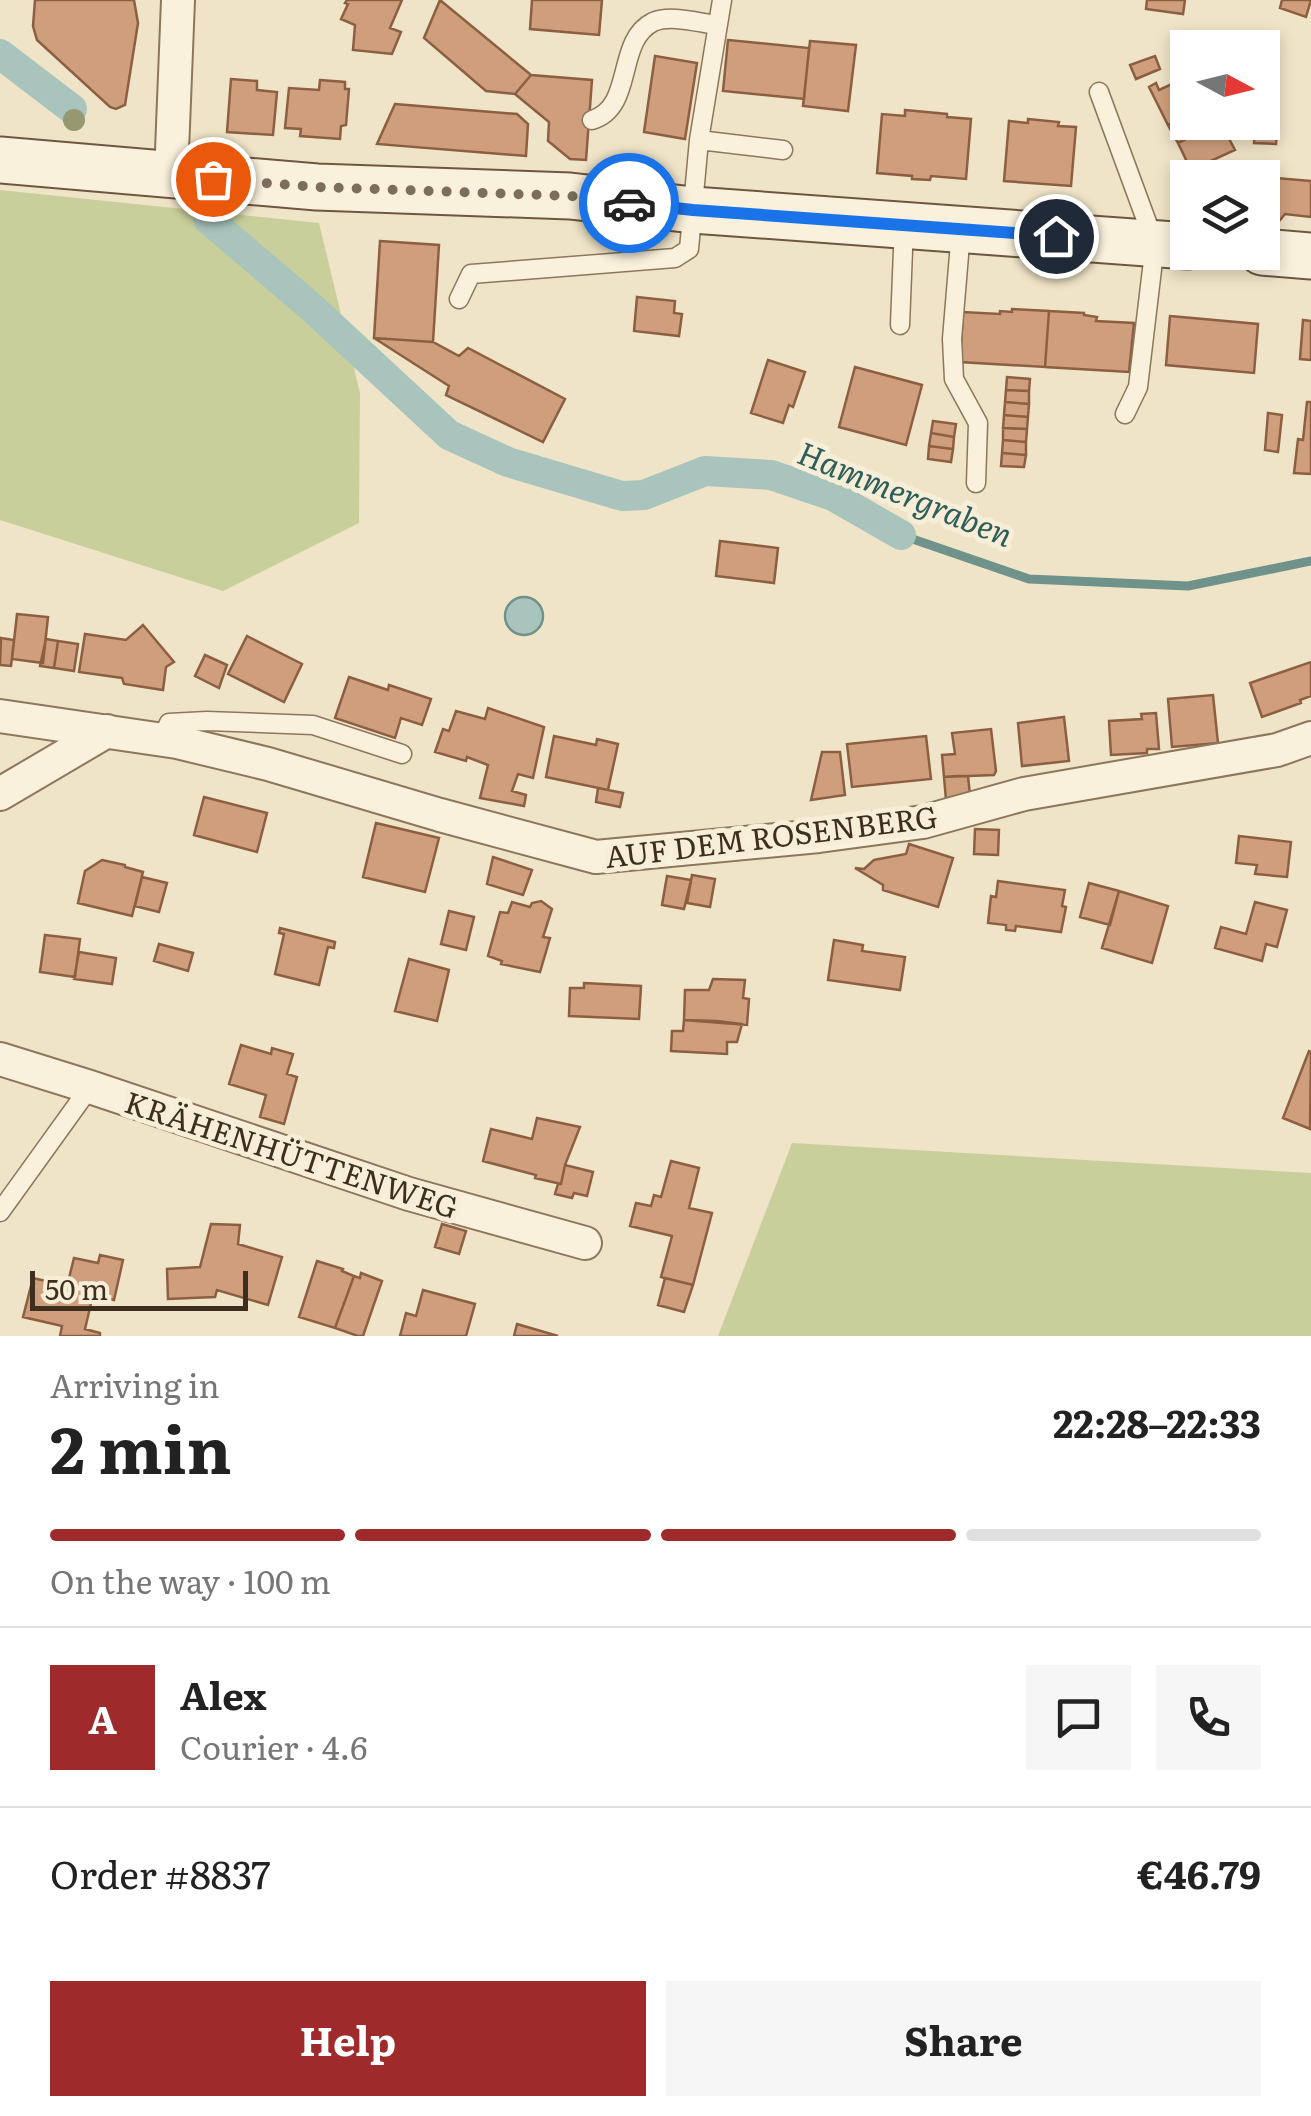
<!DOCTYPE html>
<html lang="en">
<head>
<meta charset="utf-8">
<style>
  :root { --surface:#fff; --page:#f6f6f6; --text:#222; --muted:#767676; --line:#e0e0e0; --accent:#9e2a2b }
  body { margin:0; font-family:Literata,serif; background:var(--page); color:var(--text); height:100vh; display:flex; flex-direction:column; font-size:38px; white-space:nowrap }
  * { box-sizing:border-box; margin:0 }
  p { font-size:32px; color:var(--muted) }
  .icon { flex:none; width:55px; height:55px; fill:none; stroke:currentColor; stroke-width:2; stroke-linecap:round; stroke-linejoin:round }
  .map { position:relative; height:1336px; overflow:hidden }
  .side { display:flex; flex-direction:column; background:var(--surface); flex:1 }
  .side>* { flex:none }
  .needle { width:65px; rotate:97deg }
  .buttons { position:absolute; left:1170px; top:30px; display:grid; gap:20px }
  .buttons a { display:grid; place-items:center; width:110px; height:110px; border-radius:0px; background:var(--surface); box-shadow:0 5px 15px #0003; font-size:50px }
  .scale { position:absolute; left:30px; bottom:25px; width:218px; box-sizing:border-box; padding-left:10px; border:5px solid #3d2e20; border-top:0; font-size:28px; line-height:35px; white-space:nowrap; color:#3d2e20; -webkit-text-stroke:8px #f7eed8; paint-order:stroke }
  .pin { position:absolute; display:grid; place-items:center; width:85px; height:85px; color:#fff; margin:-42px; border:5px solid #fff; border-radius:50%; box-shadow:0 2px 10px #0007 }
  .courier { position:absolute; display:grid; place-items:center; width:100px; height:100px; margin:-50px; border:8px solid #1a73e8; border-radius:50%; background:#fff; color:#222; box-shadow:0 2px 12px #0007 }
  .head em { font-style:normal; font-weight:700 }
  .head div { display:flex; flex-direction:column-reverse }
  .head { display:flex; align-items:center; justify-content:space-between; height:170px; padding:0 50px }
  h1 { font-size:65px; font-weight:700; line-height:75px }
  .bar { display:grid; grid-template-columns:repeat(4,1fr); gap:15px 10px; align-content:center; height:120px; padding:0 50px }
  .bar i { height:12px; border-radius:8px; background:var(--line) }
  .bar .active { background:var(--accent) }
  .bar p { grid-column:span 4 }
  .line { display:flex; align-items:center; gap:25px; padding:0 50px; border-top:2px solid var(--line) }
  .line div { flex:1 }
  .round { display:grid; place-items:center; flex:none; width:105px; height:105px; border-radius:0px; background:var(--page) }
  .action { display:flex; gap:20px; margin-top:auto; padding:20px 50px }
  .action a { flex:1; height:115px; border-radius:0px; background:var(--accent); color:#fff; font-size:40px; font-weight:700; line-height:115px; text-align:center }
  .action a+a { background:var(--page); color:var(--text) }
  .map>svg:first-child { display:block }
  .green { fill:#c9cf9b }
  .water { fill:#a9c4bc; stroke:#6f938a; stroke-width:2.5 }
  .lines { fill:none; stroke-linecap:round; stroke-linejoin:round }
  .stream { stroke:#6f938a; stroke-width:9 }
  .canal { stroke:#a9c4bc; stroke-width:30 }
  .building { fill:#cf9f7d; stroke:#8d5f41; stroke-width:2.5 }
  .service-casing { stroke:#8d765c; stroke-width:21 }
  .minor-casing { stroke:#8d765c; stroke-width:36 }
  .secondary-casing { stroke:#6f573f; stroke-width:49 }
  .service { stroke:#faf1dc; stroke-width:18 }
  .minor { stroke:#faf1dc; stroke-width:32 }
  .secondary { stroke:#faf1dc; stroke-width:45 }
  .tree { fill:#96986f }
  .done { stroke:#7c6e5b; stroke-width:10; stroke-dasharray:0 18 }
  .route { stroke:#1a73e8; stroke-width:12 }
  .labels { text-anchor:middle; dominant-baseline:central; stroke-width:10; stroke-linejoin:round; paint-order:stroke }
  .street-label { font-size:30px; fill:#3d2e20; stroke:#f7eed8 }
  .water-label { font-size:32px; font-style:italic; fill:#2f5d5a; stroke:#f7eed8 }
</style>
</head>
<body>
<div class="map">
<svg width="1311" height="1336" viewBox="0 0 1311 1336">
  <rect width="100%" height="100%" fill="#f0e4c8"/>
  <path class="green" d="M0,190L319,223L360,393L359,523L223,591L0,520Z
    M792,1143L1311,1173V1336H718Z"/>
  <path class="water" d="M505 616a19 19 0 1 1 38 0a19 19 0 1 1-38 0Z"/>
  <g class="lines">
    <path class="stream" d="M901,535L1029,579L1188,586L1311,561"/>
    <path class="canal" d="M0,54L72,109
      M208,219L310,306L449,435L508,462L622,496L644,495L705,471L771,475L833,496L901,535"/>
  </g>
  <path class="building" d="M35,0H134L138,23L125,105L116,109L110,107L37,40L33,26Z
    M347,0H402L390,28L401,32L392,54L353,50L355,25L341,19L348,4L345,3Z
    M440,0L531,75L515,94L486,91L424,38Z
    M532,0H602L599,35L530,29Z
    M1147,0H1185L1183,14L1146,9Z
    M1282,0H1311L1306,17L1280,8Z
    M728,40L809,48L804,99L723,91Z
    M810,41L856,45L848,111L803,106Z
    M655,56L697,63L685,139L644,132Z
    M1155,56L1160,69L1136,79L1130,65Z
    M531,75L592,80L586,160L570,159L548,141L549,122L515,94Z
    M1185,78L1188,82V104L1183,106L1188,116L1168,125L1149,87L1156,83L1159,90Z
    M231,79L257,81V90L277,92L273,135L227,132Z
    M320,80L345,82V89H349L346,125L341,126L340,139L300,136L301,129L285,128L289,88L319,90Z
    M395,104L517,114L528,124L526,156L377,144Z
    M905,110L947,114V117L971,119L966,179L931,176L930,180L912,179V176L877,173L882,114L905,116Z
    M1188,116V122H1208L1210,127L1178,143L1168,125Z
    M1028,119L1059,122L1058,126L1076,127L1071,186L1004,181L1009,121L1028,123Z
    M1210,127L1215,138L1226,133L1235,150L1191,170L1178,143Z
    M1255,128L1277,130L1276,144L1254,143Z
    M1265,177L1311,181V217L1285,214L1280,220L1267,217L1262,213Z
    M380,241L439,245L433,342L374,338Z
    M637,297L675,301L674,313L682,314L679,336L634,331Z
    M1012,309L1049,311L1045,367L960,362L963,312L1000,314V311L1012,312Z
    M1049,311L1084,313V315L1097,317L1096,321L1134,323L1129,372L1045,367Z
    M1170,316L1258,324L1254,373L1166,365Z
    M1303,320L1311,321V360L1300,359Z
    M374,338L433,342L459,356L468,348L565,399L543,442L446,395L449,386Z
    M768,360L805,372L793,407L789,405L783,423L751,413Z
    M855,367L922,385L906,445L839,427Z
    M1007,377L1030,379L1029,391L1006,390Z
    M1006,390L1029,391V404L1005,402Z
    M1005,402L1029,404L1028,417L1004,415Z
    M1307,402H1311V474L1294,473L1298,439L1303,440Z
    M1268,413L1282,415L1278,452L1265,450Z
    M1004,415L1028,417L1027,429L1003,428Z
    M933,421L956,424L954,437L931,433Z
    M1003,428L1027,429L1026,442L1003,440Z
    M931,433L954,437L953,449L929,446Z
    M1003,440L1026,442V455L1002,453Z
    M929,446L953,449L951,462L928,459Z
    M1002,453L1026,455L1024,467L1001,466Z
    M720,541L778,548L774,583L716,576Z
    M17,614L48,617L43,663L12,659Z
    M143,625L174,662L166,667L163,690L124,684L122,678L79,672L85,634L126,640Z
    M247,636L302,664L284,702L228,674Z
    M1,638L14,640L11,666L0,665Z
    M46,639L58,641L54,668L40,666Z
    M58,641L78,644L74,671L54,668Z
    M205,655L227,665L219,688L195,676Z
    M1311,662V696L1300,700L1301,703L1262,717L1250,683Z
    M349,677L388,690L389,685L431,699L422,725L401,718L395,738L335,718Z
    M1213,695L1218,743L1172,747L1168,699Z
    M488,708L544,727L533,778L518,774L512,791L526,795L524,806L480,798L488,765L467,757L466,761L435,752L443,729L449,731L456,711L485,719Z
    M1156,713L1159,749H1147V753L1111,755L1109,721L1142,719L1141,714Z
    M1064,717L1069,761L1022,766L1018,723Z
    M991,729L996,771L994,775L944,777L942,755L955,754L952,733Z
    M554,736L596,745L597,739L618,744L608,790L546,777Z
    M926,736L931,779L852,787L847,744Z
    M822,752H840L845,795L811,800Z
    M957,776H968L970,795L946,800L944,777Z
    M598,788L623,793L620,807L596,802Z
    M204,797L267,813L257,852L194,835Z
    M376,823L439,838L425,892L363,877Z
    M975,829L999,830L998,855L974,854Z
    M1239,836L1291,842L1287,877L1255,874L1257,865L1236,863Z
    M909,844L953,858L938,907L883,890V885L855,868L864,869L874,860L906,854Z
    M493,857L532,870L523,895L487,884Z
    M102,860L125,865V867L143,872L132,916L78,903L85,871Z
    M692,875L715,879L710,907L687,903Z
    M667,876L691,880L684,909L662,905Z
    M142,877L167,883L159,912L135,906Z
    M998,881L1065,890L1062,906L1066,907L1061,932L1016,926L1015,931L1006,930V925L988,923L991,896L996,897Z
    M1089,883L1119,891L1110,925L1080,917Z
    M1119,891L1168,906L1152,963L1102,948Z
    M541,901L552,909L543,937L550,938L540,972L501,964L502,961L488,956L500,912L508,913L512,902L530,907L532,903Z
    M1255,902L1287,910L1277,947L1266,944L1262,961L1215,948L1221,927L1246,934Z
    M449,911L474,917L466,950L441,944Z
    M280,928L335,942L334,948L328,947L319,985L275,974L284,934L279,933Z
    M45,935L80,939L75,977L40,972Z
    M834,940L863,945L862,951L905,957L900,990L828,980Z
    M159,944L193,953L188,971L154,961Z
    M79,952L116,958L112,984L74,979Z
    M409,959L449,970L437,1021L395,1011Z
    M713,979L745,980L743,998L749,999L747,1025L684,1020L685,990H709Z
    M584,983L641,986L639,1019L569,1016L570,988H584Z
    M684,1020L717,1021L742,1024L737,1042H727V1054L671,1051L672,1031H683Z
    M241,1045L271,1054L272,1048L293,1054L287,1074L297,1077L284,1124L260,1117L266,1095L229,1084Z
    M1309,1051L1311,1052L1310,1129L1283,1118Z
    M537,1118L580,1127L565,1165L561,1184L535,1178L536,1175L483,1161L491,1129L532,1139Z
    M671,1161L699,1168L689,1208L712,1213L693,1285L661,1277L672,1236L630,1226L636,1203L651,1206L654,1195L661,1197Z
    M565,1165L593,1172L587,1196L574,1193L572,1198L555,1194L558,1184H561Z
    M211,1224L240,1225L238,1244L282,1257L268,1305L217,1290L215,1297L168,1299L167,1269L200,1267Z
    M442,1224L466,1231L459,1254L435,1247Z
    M100,1255L123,1260L114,1300L93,1295L85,1329L100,1333V1336H60L62,1326L23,1317L33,1278L67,1286L74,1258L98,1263Z
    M317,1261L343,1269L342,1271L354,1276L335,1328L299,1317Z
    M361,1273L382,1281L363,1336H358L335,1328L354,1276L360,1278Z
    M665,1278L693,1285L684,1312L658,1305Z
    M423,1290L475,1304L466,1336H400L406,1313L416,1316Z
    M517,1324L558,1336H514Z"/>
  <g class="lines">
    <g class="service-casing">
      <path id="service" d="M1099,92L1155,244L1138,387L1125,414
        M592,120C635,107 615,41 653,22C671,14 699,23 717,25
        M699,140L783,150
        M961,231L952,339L954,379L978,423L976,483
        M459,299L471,274L675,258L689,249L699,140L722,0
        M900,325L904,225
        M161,740L169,723L207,721L313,725L402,754
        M0,1212L90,1087"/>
    </g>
    <g class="minor-casing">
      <path id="minor" d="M171,176L178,0
        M0,716L177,742L268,764L440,815L596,857L819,836L923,822L1024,794L1277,750L1311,738
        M0,794L107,731
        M0,1059L90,1087L409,1194L585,1243"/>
    </g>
    <g class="secondary-casing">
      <path id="secondary" d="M0,160L317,187L570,196L693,210L1188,246
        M1262,252L1311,256"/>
    </g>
    <use href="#service" class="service"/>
    <use href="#minor" class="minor"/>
    <use href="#secondary" class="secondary"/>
  </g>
  <circle class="tree" cx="74" cy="120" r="11"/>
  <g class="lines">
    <path class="done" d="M213,179L317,187L570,196L629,203"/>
    <path class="route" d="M629,203L693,210L1056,236"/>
  </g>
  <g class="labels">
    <g class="street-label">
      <text transform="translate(771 835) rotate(-7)">AUF DEM ROSENBERG</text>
      <text transform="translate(292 1153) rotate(18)">KRÄHENHÜTTENWEG</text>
    </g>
    <g class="water-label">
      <text transform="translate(906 492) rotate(22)">Hammergraben</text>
    </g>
  </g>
</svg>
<div class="buttons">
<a><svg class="needle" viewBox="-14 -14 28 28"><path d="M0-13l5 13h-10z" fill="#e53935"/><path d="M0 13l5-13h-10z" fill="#767676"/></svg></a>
<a><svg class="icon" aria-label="layers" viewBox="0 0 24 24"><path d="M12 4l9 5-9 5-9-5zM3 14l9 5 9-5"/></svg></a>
</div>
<div class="scale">50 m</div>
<div class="pin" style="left:213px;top:179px;background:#ea580c"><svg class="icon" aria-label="bag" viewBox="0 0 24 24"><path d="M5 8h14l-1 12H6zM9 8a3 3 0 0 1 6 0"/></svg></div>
<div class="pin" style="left:1056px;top:236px;background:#1f2937"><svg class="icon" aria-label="home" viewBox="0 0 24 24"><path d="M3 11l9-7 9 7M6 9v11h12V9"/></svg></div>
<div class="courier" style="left:629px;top:203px"><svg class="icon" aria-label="car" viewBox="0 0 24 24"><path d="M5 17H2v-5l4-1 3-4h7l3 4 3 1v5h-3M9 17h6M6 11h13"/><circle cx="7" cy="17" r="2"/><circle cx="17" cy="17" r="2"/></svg></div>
</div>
<section class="side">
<div class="head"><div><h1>2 min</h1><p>Arriving in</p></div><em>22:28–22:33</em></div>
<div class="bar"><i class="active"></i><i class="active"></i><i class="active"></i><i></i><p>On the way · 100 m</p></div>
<div class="line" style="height:180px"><b class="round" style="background:var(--accent);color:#fff">A</b><div><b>Alex</b><p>Courier · 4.6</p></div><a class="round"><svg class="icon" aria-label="chat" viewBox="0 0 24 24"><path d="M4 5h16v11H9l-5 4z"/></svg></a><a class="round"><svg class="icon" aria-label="phone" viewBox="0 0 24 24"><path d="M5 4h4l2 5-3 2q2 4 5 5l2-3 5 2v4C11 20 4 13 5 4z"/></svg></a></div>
<div class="line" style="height:130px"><div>Order #8837</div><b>€46.79</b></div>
<div class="action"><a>Help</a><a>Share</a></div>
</section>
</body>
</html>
